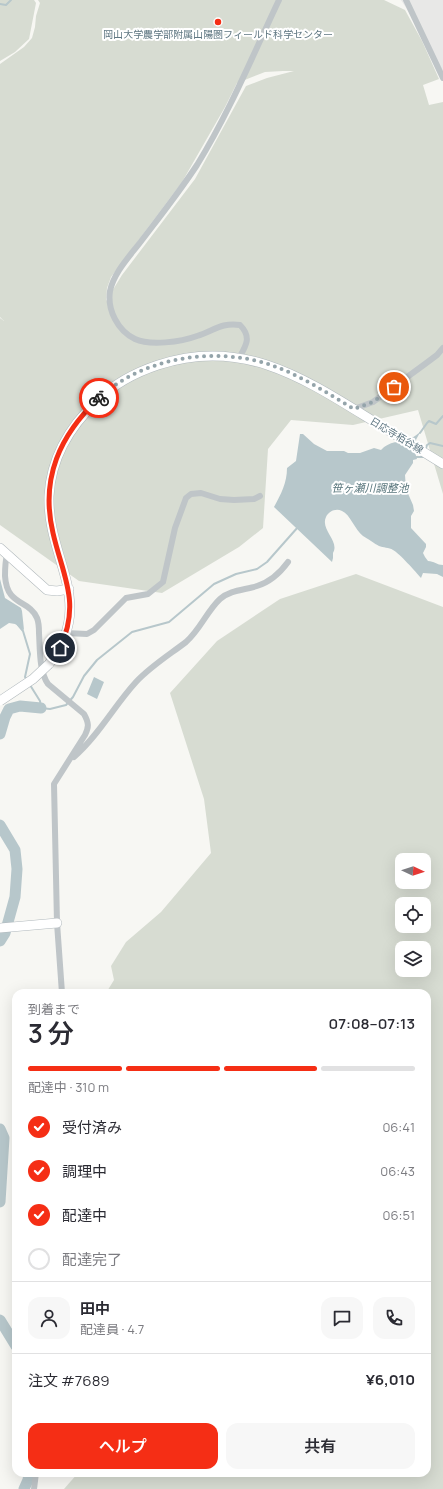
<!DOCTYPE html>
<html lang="ja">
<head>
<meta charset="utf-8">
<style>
  :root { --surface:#fff; --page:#f7f7f7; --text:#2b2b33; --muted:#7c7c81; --line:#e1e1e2; --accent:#f52e15 }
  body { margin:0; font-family:Manrope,"Noto Sans JP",sans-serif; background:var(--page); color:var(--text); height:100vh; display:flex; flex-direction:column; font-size:15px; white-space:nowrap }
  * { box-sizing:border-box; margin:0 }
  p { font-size:13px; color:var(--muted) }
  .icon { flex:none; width:22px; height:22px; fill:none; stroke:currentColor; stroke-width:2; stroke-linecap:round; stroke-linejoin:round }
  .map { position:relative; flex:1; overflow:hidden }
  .sheet { position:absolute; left:12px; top:989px; width:419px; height:488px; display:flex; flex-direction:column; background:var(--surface); border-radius:12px; box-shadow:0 4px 16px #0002 }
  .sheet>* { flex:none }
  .needle { width:26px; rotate:94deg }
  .fabs { position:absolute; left:395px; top:853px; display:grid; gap:8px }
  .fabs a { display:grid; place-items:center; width:36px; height:36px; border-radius:8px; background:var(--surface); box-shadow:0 4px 16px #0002; font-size:20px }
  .pin { position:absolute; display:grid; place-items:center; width:34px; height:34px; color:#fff; margin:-17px; border:2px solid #fff; border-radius:50%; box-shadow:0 1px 4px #0007 }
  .courier { position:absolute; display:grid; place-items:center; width:40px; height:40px; margin:-20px; border:3px solid #f52e15; border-radius:50%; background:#fff; color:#222; box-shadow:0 1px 5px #0007 }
  .summary em { font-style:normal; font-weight:600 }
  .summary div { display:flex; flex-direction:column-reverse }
  .summary { display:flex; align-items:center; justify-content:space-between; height:68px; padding:0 16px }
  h1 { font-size:26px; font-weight:600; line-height:30px }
  .bar { display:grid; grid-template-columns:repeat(4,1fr); gap:6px 4px; align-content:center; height:48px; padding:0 16px }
  .bar i { height:5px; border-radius:3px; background:var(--line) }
  .bar .on { background:var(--accent) }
  .bar p { grid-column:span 4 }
  .line { display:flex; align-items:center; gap:10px; padding:0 16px; border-top:1px solid var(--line) }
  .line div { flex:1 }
  .round { display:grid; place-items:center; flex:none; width:42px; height:42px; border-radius:12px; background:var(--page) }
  ol { padding:0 16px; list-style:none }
  li { display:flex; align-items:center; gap:12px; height:44px }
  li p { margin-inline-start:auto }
  li .icon { padding:4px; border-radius:50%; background:var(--accent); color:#fff; stroke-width:4 }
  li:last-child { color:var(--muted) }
  li i { width:22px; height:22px; border:2px solid var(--line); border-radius:50% }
  .button { display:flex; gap:8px; margin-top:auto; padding:8px 16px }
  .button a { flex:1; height:46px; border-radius:12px; background:var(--accent); color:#fff; font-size:16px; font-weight:600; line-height:46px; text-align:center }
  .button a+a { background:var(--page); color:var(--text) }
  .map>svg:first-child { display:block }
  .built { fill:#e8e8e7 }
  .green { fill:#d7dcd2; fill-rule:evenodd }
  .water { fill:#b7c7cb }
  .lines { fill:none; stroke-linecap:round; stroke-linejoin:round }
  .stream { stroke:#b7c7cb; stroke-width:2 }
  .river { stroke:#b7c7cb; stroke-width:11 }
  .secondary-casing { stroke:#b1b9bd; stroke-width:10 }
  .street { stroke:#bfc5c8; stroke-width:6 }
  .secondary { stroke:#fff; stroke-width:9 }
  .secondary-bridge-casing { stroke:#b1b9bd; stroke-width:10; stroke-linecap:butt }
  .secondary-bridge { stroke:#fff; stroke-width:9 }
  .done { stroke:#94a4aa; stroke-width:4; stroke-dasharray:0 7.2 }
  .route { stroke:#f52e15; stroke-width:5 }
  .poi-dot { fill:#f52e15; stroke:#fff; stroke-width:1.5 }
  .labels { text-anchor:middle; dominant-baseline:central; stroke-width:4; stroke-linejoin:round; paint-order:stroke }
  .poi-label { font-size:10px; fill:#5f7782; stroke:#fff }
  .street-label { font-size:10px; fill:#5f7782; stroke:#fff }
  .water-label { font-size:11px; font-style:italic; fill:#5a777d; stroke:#fff }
</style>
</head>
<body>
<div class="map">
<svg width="443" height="1489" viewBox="0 0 443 1489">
  <rect width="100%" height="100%" fill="#f7f7f3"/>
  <path class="built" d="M401,0H443V71L411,15Z"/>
  <path class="green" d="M0,0H34L36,3L29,39L15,52L0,61Z
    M38,0H384L405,10L422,41L439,79L423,85L429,105L443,102V494L418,410L353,425L291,420L268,449L263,528L239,547L162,593L79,581L0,525V318L4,321L0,317V64L24,47L32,38L35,27L36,16L40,3ZM283,71H294L267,78L246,86L195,179L122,275L106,301L107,288L111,277L182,182L225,107L237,83L265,72Z
    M356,574L443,607V1489H64L78,1473H427V993H106L114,980L111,966L126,942L161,912L211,853L204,799L170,693L217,641L280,599ZM402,860H424V882H402ZM402,904H424V926H402ZM402,948H424V970H402Z"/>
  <path class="water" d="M421,431C414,442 413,446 417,459L413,460V463L405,475L406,489L413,505L414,511L411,516V528L426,544V547L423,553L425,557L428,561C434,561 437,565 443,565V577L437,574L423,573L421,578C416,572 399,553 393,550C389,547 383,548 379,546C375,544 367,538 363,536C355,530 350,514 342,511C336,508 329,511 326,517C320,530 340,541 333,553V558L332,562L274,507C281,494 287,483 287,468L296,461L300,434H303L314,444L327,451H344L348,453H360L374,448L381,450C389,441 400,442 411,438C414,437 418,434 421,431Z
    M0,579L5,598L21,608L22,611L24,630L15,624L9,623L0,629Z
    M94,677L104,682L97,699L87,694Z"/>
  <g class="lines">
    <path class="stream" d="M0,4L6,5L11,0
      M420,433L427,423L429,421L436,424L443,416
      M425,451L427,445L430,443L443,446
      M415,457H423V455
      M18,625L23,631L30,654L25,677L27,680
      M30,685L40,701L41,708L50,709L66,705L73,697L84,676L97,660L132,632L169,622L214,584L236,574L257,569L267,562L298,527"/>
    <path class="river" d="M0,734L5,717L9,709L20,706L41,708
      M0,825L15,850L17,869L15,897L5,933L0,941
      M0,1129L4,1138L0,1202
      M0,1320L16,1346
      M24,1489L28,1480L29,1473"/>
    <g class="secondary-casing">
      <path id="secondary" d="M0,548L47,590L57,591L69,589
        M49,664C97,602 47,560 49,496C51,457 70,426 98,400C114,384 137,372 158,365C239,338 299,375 365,416C391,432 417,448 443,464
        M0,928L57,923"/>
    </g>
    <path class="street" d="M406,0L443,78
      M239,358C246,346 252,337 240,325C222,322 213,331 197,336C181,342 150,346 135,339C118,331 107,310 110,291C114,272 130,256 142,240C161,215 180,191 197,165C229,113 253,55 279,0
      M354,409L373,402L425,364L437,355L443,348
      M7,555C5,562 5,568 5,576C7,607 29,599 37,618C39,623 39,628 39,633C40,649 39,671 48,684L84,714C89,723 89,727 85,735L54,784L57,923L62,993
      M66,633L87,634L94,630L126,598L148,594L163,582L175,528L186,498L191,494L201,493L220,499L234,500L254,499L260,496
      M74,757C99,735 114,706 136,682C151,666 169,655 186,642C200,630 207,611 220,599C230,590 245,590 257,586C270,582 280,573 288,562
      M34,1489L36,1473"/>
    <use href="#secondary" class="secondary"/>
    <g class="secondary-bridge-casing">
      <path id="secondary-bridge" d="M0,701L33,679L49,664"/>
    </g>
    <use href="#secondary-bridge" class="secondary-bridge"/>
  </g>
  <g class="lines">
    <path class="done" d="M99,398C143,357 215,346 271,365C300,375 327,393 354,409L373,402L394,387"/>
    <path class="route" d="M60,648C81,602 63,577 53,533C40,478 60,435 99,398"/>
  </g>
  <circle class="poi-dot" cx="218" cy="22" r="4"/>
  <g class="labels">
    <g class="poi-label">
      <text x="218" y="34">岡山大学農学部附属山陽圏フィールド科学センター</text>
    </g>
    <g class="street-label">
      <text transform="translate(397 435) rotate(31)">日応寺栢谷線</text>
    </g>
    <g class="water-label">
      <text x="370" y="487">笹ヶ瀬川調整池</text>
    </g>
  </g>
</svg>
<div class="fabs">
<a><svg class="needle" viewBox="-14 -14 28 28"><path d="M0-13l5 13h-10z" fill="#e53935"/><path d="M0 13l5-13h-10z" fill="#7c7c81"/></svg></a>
<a><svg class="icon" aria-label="locate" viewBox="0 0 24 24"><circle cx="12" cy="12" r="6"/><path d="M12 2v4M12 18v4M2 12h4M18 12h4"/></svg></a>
<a><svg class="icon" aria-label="layers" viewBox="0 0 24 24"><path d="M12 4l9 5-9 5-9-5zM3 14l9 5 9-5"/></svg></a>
</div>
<div class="pin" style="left:394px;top:387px;background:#ea580c"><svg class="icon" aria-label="bag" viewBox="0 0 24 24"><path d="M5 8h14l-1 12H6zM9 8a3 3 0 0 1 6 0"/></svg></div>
<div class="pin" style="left:60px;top:648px;background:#1f2937"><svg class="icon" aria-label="home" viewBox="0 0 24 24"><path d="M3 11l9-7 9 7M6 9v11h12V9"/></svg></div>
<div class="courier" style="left:99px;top:398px"><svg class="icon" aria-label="bike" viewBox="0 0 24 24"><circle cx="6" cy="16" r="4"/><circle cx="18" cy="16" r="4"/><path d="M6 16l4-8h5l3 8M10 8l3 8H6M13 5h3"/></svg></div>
<section class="sheet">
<div class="summary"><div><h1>3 分</h1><p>到着まで</p></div><em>07:08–07:13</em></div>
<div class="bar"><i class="on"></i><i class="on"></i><i class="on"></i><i></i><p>配達中 · 310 m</p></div>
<ol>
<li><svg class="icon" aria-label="check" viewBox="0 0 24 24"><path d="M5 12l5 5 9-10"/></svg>受付済み<p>06:41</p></li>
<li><svg class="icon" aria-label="check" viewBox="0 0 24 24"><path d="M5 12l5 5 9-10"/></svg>調理中<p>06:43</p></li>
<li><svg class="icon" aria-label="check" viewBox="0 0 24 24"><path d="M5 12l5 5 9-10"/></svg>配達中<p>06:51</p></li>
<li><i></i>配達完了</li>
</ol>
<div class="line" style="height:72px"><a class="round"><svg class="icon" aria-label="person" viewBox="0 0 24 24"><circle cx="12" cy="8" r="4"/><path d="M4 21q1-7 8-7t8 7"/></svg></a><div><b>田中</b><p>配達員 · 4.7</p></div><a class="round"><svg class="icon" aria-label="chat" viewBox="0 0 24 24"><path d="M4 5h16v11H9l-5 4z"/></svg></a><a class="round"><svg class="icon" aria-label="phone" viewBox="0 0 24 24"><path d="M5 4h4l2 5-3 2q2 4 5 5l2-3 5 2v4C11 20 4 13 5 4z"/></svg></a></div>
<div class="line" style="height:52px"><div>注文 #7689</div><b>¥6,010</b></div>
<div class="button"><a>ヘルプ</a><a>共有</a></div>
</section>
</div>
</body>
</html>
